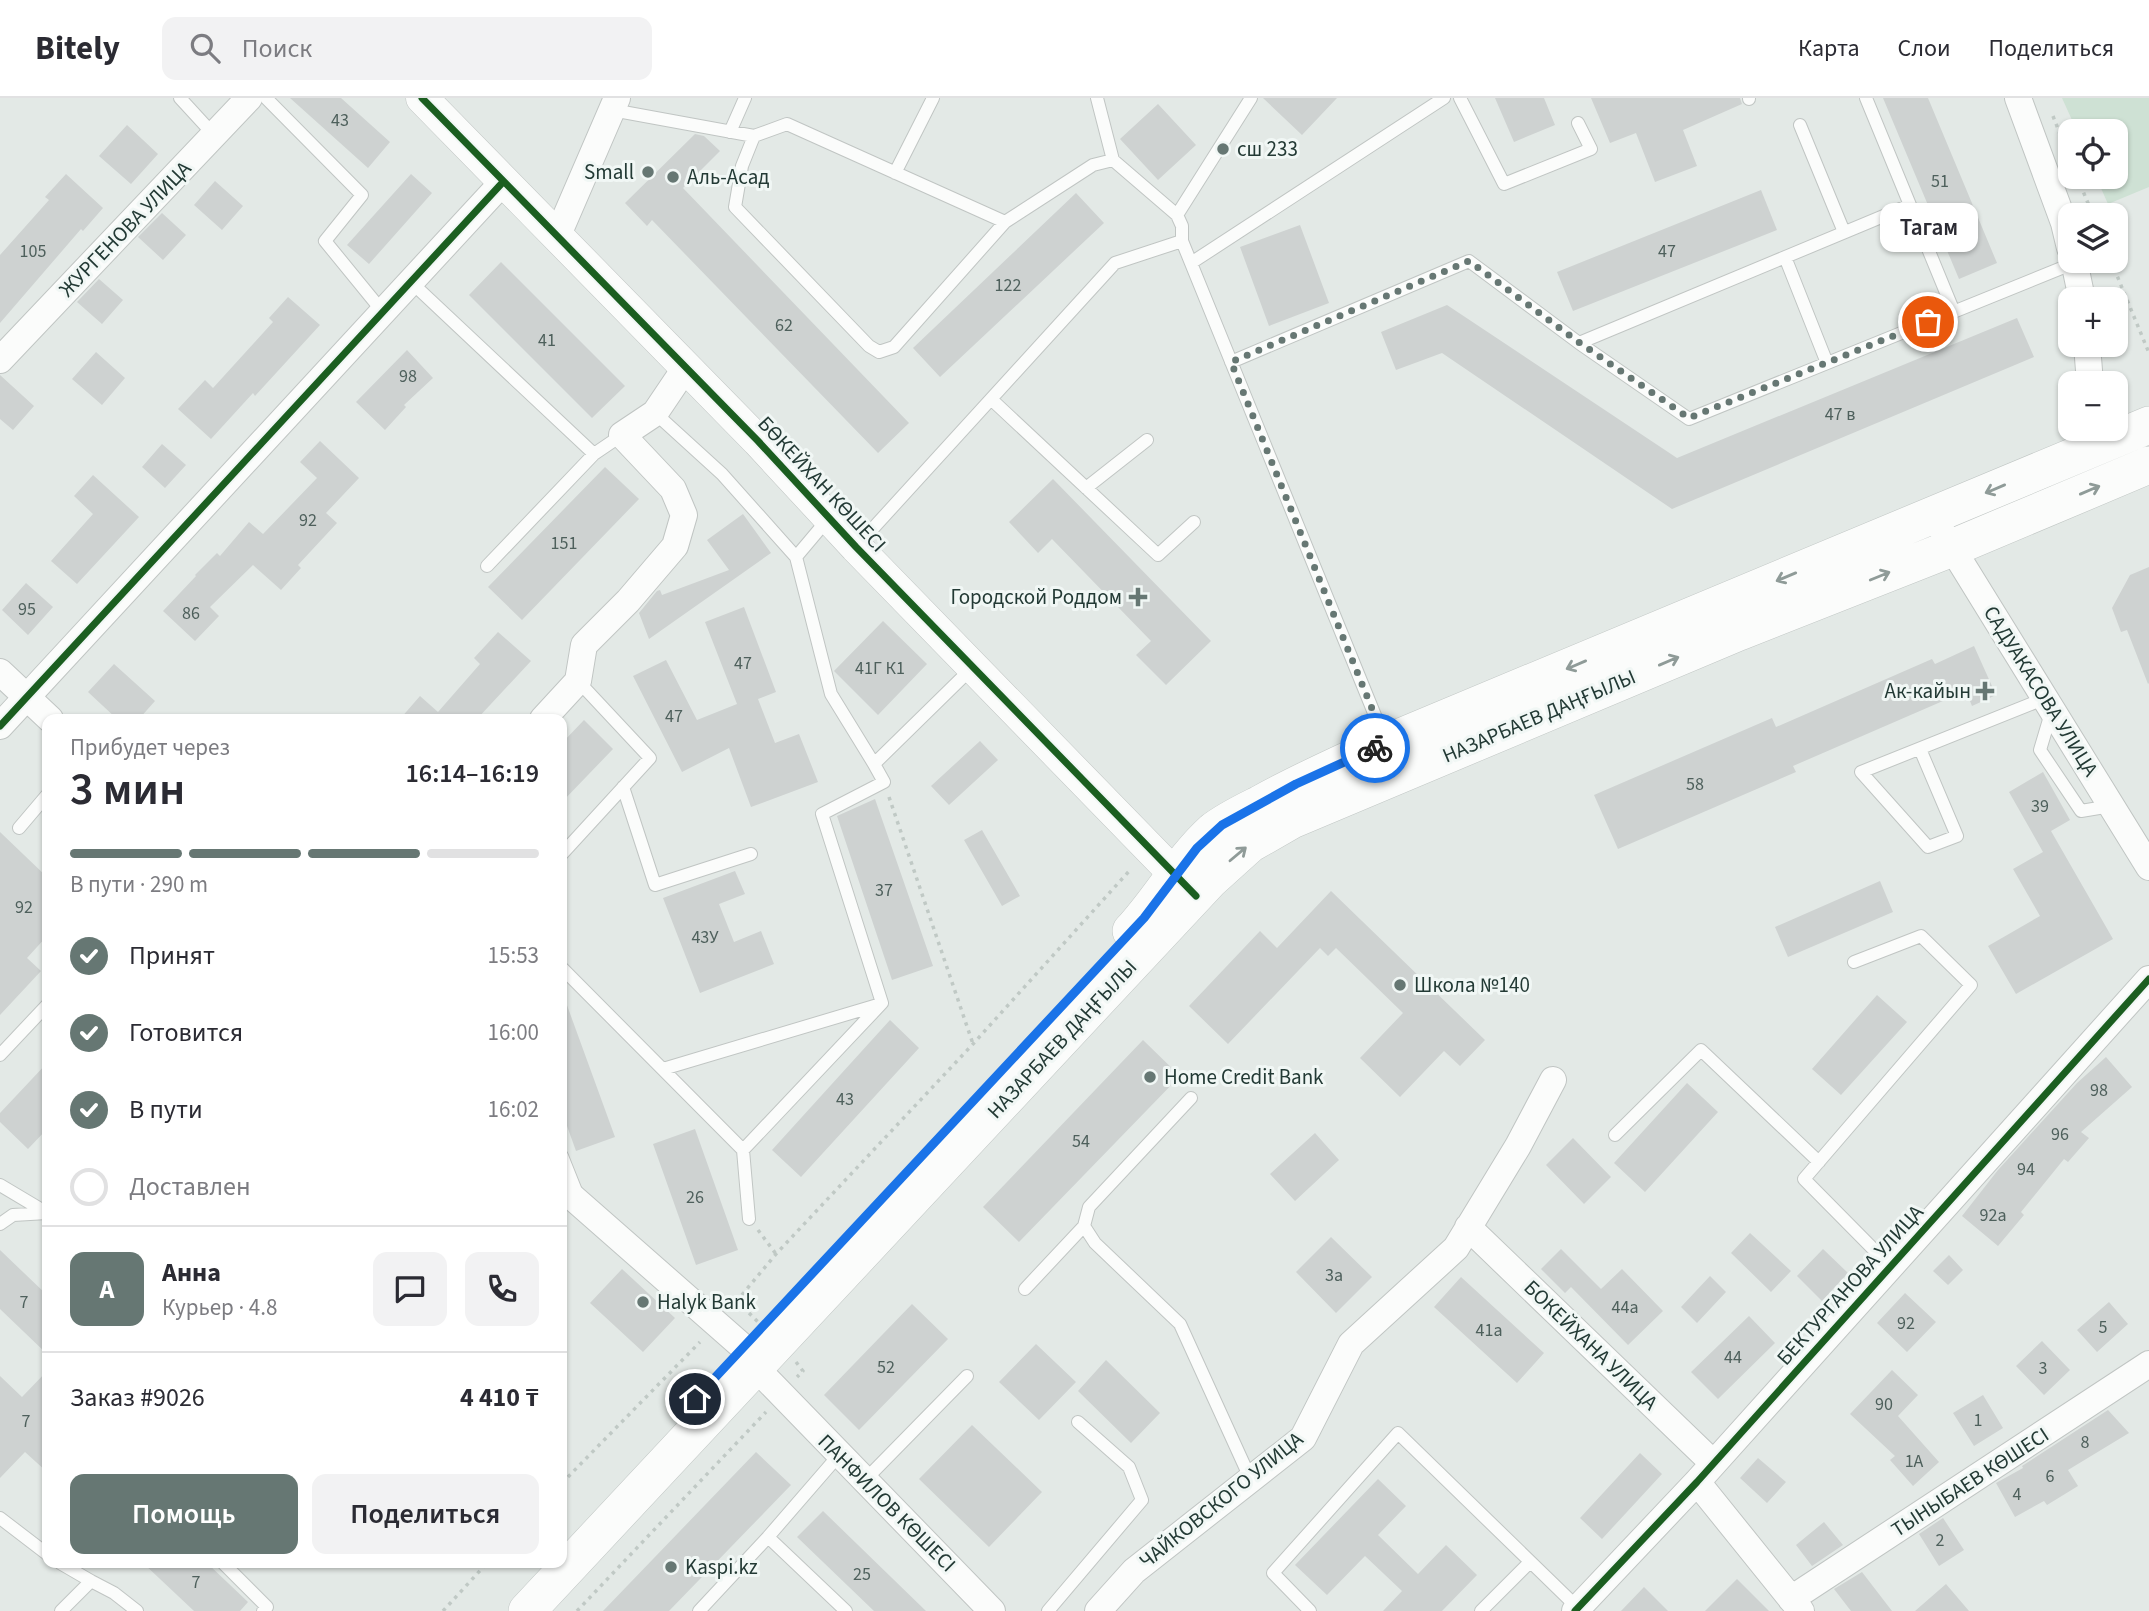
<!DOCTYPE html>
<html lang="ru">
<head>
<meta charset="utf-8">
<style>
  :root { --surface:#fff; --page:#f2f2f3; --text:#2b2b33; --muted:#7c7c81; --line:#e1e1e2; --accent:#667773 }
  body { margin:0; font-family:"Source Sans 3",sans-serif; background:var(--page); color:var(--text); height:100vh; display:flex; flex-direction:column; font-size:26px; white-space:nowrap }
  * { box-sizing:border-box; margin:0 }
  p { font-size:23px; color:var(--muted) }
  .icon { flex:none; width:38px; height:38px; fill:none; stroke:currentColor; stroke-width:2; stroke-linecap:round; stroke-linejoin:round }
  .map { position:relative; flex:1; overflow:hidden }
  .sheet { position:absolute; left:42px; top:616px; width:525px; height:854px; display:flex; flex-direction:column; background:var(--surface); border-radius:14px; box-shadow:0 2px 5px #0004 }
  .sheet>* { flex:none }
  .fabs { position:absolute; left:2058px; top:21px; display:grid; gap:14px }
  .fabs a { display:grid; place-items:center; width:70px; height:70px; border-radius:14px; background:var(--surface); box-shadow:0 2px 5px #0004; font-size:35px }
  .pin { position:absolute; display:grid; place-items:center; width:60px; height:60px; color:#fff; margin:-30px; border:4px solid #fff; border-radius:50%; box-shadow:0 2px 7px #0007 }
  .courier { position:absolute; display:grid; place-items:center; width:70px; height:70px; margin:-35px; border:5px solid #1a73e8; border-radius:50%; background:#fff; color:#222; box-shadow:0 2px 9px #0007 }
  .bubble { position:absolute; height:49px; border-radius:14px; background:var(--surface); box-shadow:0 2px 5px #0004; font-size:23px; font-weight:600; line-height:49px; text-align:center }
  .summary em { font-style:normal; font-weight:600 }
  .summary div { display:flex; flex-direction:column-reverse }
  .summary { display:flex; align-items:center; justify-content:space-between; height:119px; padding:0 28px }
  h1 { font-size:46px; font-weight:600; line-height:52px }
  .bar { display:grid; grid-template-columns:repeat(4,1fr); gap:10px 7px; align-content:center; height:84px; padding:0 28px }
  .bar i { height:9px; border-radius:5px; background:var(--line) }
  .bar .on { background:var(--accent) }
  .bar p { grid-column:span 4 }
  .line { display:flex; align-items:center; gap:18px; padding:0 28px; border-top:2px solid var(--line) }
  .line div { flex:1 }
  .round { display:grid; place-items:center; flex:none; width:74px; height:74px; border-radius:14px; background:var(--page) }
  ol { padding:0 28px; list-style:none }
  li { display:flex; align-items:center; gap:21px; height:77px }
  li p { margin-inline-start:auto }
  li .icon { padding:7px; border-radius:50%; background:var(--accent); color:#fff; stroke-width:4 }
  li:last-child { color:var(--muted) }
  li i { width:38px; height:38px; border:4px solid var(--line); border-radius:50% }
  .cta { display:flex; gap:14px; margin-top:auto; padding:14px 28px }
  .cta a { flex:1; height:80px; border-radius:14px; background:var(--accent); color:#fff; font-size:28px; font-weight:600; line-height:80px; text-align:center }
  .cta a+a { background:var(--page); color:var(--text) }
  header { display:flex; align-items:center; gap:42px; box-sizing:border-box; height:98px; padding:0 35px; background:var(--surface); border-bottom:2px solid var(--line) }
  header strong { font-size:33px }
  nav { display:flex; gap:38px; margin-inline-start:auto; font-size:24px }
  .search { width:490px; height:63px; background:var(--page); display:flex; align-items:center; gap:18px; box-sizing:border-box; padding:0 24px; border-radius:14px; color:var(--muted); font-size:26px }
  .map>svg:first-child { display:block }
  .green { fill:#cee1d4 }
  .building { fill:#ced2d1 }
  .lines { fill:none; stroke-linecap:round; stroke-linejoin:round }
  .service-casing { stroke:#c0c5c3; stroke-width:14 }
  .minor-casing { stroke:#c0c5c3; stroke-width:28 }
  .tertiary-casing { stroke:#c0c5c3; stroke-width:33 }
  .secondary-casing { stroke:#c0c6c4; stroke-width:38 }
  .path { stroke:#c0c9c5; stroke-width:3.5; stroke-dasharray:3.5 5; stroke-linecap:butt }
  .service { stroke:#fbfcfb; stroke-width:12 }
  .minor { stroke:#fbfcfb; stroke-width:26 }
  .tertiary { stroke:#fbfcfb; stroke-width:32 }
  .secondary { stroke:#fbfcfb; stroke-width:37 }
  .cycleway-casing { stroke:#f1f7f5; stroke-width:11 }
  .cycleway { stroke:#1b5e20; stroke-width:7 }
  .oneway { stroke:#8f9b98 }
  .done { stroke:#667773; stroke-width:7; stroke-dasharray:0 12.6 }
  .route { stroke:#1a73e8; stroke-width:9 }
  .poi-dot { fill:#667773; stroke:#f1f7f5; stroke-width:2.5 }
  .labels { text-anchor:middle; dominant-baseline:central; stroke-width:6; stroke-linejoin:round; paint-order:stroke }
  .number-label { font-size:18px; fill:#4e605c }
  .poi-label { font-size:21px; fill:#233a35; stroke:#f1f7f5; text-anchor:start }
  .street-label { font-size:21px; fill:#233a35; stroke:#f1f7f5 }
</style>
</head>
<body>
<header>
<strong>Bitely</strong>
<div class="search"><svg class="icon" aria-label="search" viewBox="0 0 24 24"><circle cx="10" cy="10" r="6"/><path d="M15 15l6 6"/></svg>Поиск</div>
<nav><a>Карта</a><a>Слои</a><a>Поделиться</a></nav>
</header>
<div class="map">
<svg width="2149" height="1513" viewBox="0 0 2149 1513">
  <rect width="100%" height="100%" fill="#e3e9e6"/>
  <path class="green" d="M2062,0H2149V89L2108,106L2096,79H2116V33H2077Z"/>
  <path class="building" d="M290,0H341L390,44L368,70Z
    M1263,0H1337L1302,37Z
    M1495,0H1544L1555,27L1514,44Z
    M1591,0H1740L1742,6L1683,32L1697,68L1655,84L1636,35L1610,45Z
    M1883,0H1928L1997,165L1959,181Z
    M1158,6L1196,47L1158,82L1120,41Z
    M127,27L158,56L131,86L99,58Z
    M695,36L704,38L720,53L683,90L909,325L878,355L652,122L647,128L625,105Z
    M66,76L103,110L83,133L81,131L0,225V157L49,102L45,99Z
    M411,76L432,95L369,166L347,147Z
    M215,83L243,108L222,132L194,107Z
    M1761,92L1777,132L1573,213L1557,174Z
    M1076,95L1104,125L940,279L913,250Z
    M162,115L186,137L163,162L138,139Z
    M1300,127L1329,205L1269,228L1240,149Z
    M501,164L625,288L592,320L469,197Z
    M99,181L123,202L102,226L77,204Z
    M288,199L320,227L255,298L253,295L211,341L178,311L205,282L213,290L273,224L269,220Z
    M1447,207L1677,360L2017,220L2034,259L1672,411L1442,255L1396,272L1381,234Z
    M407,252L433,280L404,307L406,309L385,332L356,304Z
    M96,254L125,280L102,307L72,281Z
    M0,277L34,308L13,332L0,321Z
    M320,343L359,380L326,415L337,425L298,467L301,470L281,492L253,467L210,509L219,518L195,543L163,513L196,478L195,477L217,455L220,458L249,424L263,436L317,380L300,364Z
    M162,346L186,367L165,390L142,369Z
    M605,369L639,401L522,522L488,489Z
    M93,377L139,419L77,486L51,463L93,416L74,398Z
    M1053,381L1211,543L1166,587L1136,557L1151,543L1052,441L1038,455L1009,424Z
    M743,416L771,455L649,541L639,515L657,493L660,492L662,497L729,472L707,442Z
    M2149,469V585L2148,586L2127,532L2121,534L2112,510L2130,477Z
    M26,485L53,509L28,537L2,512Z
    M744,509L776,594L758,601L775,645L799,636L818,684L751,709L729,650L682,674L633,578L666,562L697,622L737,606L705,524Z
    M883,523L927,566L878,617L834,573Z
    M498,534L531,563L477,621H400L420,598L438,614L480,566L474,560Z
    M1974,548L1996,597L1972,608L1966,593L1793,668L1796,674L1618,751L1594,697L1772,620L1776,629L1932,561L1935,566Z
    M114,566L155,603L139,621H117L88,594Z
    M584,622L613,651L562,704V645Z
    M980,643L998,662L949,707L931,688Z
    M2043,674L2070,722L2051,733L2113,841L2016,896L1988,848L2040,818L2013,771L2043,754L2009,694Z
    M875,701L933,868L892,882L837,718Z
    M982,732L1020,798L1002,808L964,742Z
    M0,734L47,779V838L27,860L41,873L0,917Z
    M735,773L745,796L719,806L734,844L761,833L774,866L700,895L663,800Z
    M1880,783L1893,814L1788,859L1775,829Z
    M1331,793L1485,942L1460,968L1444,953L1400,999L1360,960L1403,915L1336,850L1328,858L1320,850L1228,946L1189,908L1260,833L1277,850Z
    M1877,897L1907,924L1841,997L1812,971Z
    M564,899L615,1039L576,1053L562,1014V900Z
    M890,922L919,950L801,1079L772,1052Z
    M1143,942L1180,978L1019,1144L983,1109Z
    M2106,959L2132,989L2081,1034L2089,1040L2068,1064L2064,1061L2021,1114L2024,1117L1998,1148L1962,1118L1998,1072L2077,985Z
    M47,965V1031L28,1051L0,1024V1015Z
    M1687,985L1718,1014L1645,1094L1614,1065Z
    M695,1031L738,1152L696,1167L653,1046Z
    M1315,1035L1339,1062L1295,1103L1270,1076Z
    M1573,1040L1611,1079L1584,1106L1546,1067Z
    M1750,1135L1791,1173L1771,1194L1731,1155Z
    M1331,1139L1372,1179L1336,1215L1296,1174Z
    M1561,1151L1601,1191L1622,1171L1663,1213L1628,1247L1571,1189L1565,1195L1541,1171Z
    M1823,1151L1848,1175L1822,1203L1797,1178Z
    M0,1152L47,1197V1256L0,1211Z
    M1949,1157L1963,1172L1948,1187L1933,1173Z
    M622,1171L675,1220L643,1254L590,1205Z
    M1710,1178L1726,1194L1697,1225L1681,1209Z
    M1461,1179L1544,1255L1517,1285L1434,1209Z
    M1905,1195L1936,1224L1907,1254L1877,1225Z
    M2109,1204L2128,1226L2097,1254L2077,1232Z
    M912,1206L948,1241L859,1332L824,1297Z
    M1749,1218L1775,1245L1718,1301L1691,1274Z
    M2042,1243L2070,1272L2044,1297L2016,1268Z
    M1036,1246L1076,1284L1039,1322L999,1284Z
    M1106,1262L1160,1315L1131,1345L1078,1293Z
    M1892,1272L1918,1297L1898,1318L1939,1364L1913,1388L1890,1362L1895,1358L1850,1316Z
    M47,1273V1374L25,1354L0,1380V1278L22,1299Z
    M1983,1297L2003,1330L1974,1348L1953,1315Z
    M2108,1312L2129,1335L2068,1372L2078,1388L2047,1407L2044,1403L2015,1419L1996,1385L2023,1370L2022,1368Z
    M972,1327L1042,1394L989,1449L919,1381Z
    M756,1354L791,1387L669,1513H603Z
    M1640,1355L1662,1376L1602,1441L1580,1420Z
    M1758,1360L1786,1384L1767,1405L1740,1380Z
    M1378,1381L1406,1408L1378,1437L1418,1476L1446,1447L1477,1477L1442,1513H1383L1402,1493L1365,1458L1327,1497L1295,1467Z
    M823,1413L926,1513H874L797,1439Z
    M1943,1420L1964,1452L1939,1468L1919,1436Z
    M1824,1424L1843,1447L1812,1468L1796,1447Z
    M143,1465H207L248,1504L240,1513H194Z
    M1862,1474L1892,1513H1851L1834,1491Z
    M1737,1481L1769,1513H1705Z
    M1946,1486L1969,1513H1915Z
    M1644,1489L1668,1513H1621Z"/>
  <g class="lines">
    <g class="service-casing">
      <path id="service" d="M180,0L214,37
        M266,0L362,97L325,143L383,214
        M1097,0L1113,62
        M1460,0L1504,86L1591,51L1578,25
        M1749,0V1
        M1866,0L1910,107
        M612,12L754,38L787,26L1005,124L1093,67L1113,62L1177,117L1182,128V143
        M1800,27L1844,134
        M730,34L745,0
        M754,38L742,68L735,109L869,248L879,254L894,249L1005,124
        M895,75L933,0
        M1177,117L1251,0
        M1785,159L1827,265
        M1191,165L1444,0
        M411,184L594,356L622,337
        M1579,245L1910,107L1954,214
        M1231,264L1469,163L1579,245L1689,321L2074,165
        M991,301L1158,457L1194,424
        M655,315L722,376L796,459
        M1086,390L1147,342
        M828,421L796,459L831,596L874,666
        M856,449L1115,165L1182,143L1385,642
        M487,468L594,356
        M2051,615L2040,652L2081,713L2111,708
        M1920,651L1957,738L1928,749L1861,674L2046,600
        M623,689L655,787L751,756
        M19,730L47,697
        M562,756L650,660L578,583
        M1854,864L1921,838L1971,887L1804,1081L1890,1168
        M562,870L743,1052L882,905L822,716L884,684L874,666L973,569
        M0,957L47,907
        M663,971L881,906
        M1191,1000L1089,1109L1084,1128L1095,1145L1180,1226L1251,1382
        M1615,1037L1701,952L1819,1064
        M743,1052L749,1121
        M562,1058L576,1093
        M0,1087L47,1115
        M0,1126L13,1117L47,1115
        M1025,1191L1084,1128
        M865,1382L967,1278
        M0,1420L47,1456
        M768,1439L846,1513
        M60,1465L91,1483L61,1513
        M223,1465L267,1509L263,1513
        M91,1483L114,1495L137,1513
        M699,1513L768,1439L839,1357
        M1048,1513L1142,1402L1129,1369L1078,1324
        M1310,1513L1273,1475L1398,1335L1578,1510
        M1481,1513L1530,1464"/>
    </g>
    <g class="minor-casing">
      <path id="minor" d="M2018,0L2064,125L2070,150
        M557,139L617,0
        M2074,163L2082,201
        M2087,247L2090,285
        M0,262L249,0
        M1944,437L2149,769
        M0,574L50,621
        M543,621L578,583L584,547L628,503L675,448L684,417L673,391L622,337L655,315L686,269
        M0,628L503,84
        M562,1090L743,1249
        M1468,1129L1713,1365
        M755,1269L992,1513
        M1697,1384L1801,1513
        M1791,1501L2149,1266
        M1098,1513L1134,1473L1303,1340L1351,1246L1456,1150L1518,1048L1553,982
        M1575,1513L1697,1384L2149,881"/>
    </g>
    <g class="tertiary-casing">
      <path id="tertiary" d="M422,0L758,343L856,449L1191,793"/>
    </g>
    <g class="secondary-casing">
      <path id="secondary" d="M1131,833C1160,802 1182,761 1213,733C1227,722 1244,714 1260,706C1301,683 1344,664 1386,645L2149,327
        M527,1513L1209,783L1250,746L1292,722L1739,534L1952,450L2149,367"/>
    </g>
    <path class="path" d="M2053,18L2070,62
      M2077,79L2093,117
      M2111,163L2149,255
      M889,699L973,946
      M758,1132L776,1156
      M737,1203L758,1224
      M731,1210L776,1156L973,946L1131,771
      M796,1264L803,1273L797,1279
      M562,1385L700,1244
      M443,1513L487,1465
      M577,1513L766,1314"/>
    <use href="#service" class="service"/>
    <use href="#minor" class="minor"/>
    <use href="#tertiary" class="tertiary"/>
    <use href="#secondary" class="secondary"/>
    <g class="cycleway-casing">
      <path id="cycleway" d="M422,0L758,343L856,449L1196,798
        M0,628L503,84
        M1575,1513L1697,1384L2149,881"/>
    </g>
    <use href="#cycleway" class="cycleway"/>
  </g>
  <defs><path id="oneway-shaft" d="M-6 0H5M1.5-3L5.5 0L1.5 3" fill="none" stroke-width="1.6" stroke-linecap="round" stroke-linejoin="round" transform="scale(1.75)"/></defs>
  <g class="oneway">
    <use href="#oneway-shaft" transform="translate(1995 391) rotate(157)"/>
    <use href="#oneway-shaft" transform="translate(2090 392) rotate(-23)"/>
    <use href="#oneway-shaft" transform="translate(1880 478) rotate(-22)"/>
    <use href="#oneway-shaft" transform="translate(1786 479) rotate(157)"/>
    <use href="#oneway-shaft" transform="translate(1669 563) rotate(-23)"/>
    <use href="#oneway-shaft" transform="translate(1576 567) rotate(157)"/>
    <use href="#oneway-shaft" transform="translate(1238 756) rotate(-40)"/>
  </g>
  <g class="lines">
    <path class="done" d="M1375,650L1386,645L1231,264L1469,163L1580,245L1689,320L1928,224"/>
    <path class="route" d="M695,1301L1144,820L1197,750L1222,727L1296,686L1375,650"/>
  </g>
  <g class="poi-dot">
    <circle cx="1223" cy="51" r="7"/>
    <circle cx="648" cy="74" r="7"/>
    <circle cx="673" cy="79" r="7"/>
    <path d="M1134.5 488.5h7v7h7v7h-7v7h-7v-7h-7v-7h7z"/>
    <path d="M1981.5 582.5h7v7h7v7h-7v7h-7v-7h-7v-7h7z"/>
    <circle cx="1400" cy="887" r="7"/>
    <circle cx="1150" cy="979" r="7"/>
    <circle cx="643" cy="1204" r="7"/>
    <circle cx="671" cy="1469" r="7"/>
  </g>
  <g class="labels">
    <g class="number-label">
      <text x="340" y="22">43</text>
      <text x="1940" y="83">51</text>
      <text x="33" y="153">105</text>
      <text x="1667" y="153">47</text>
      <text x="1008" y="187">122</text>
      <text x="784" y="227">62</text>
      <text x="547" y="242">41</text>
      <text x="408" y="278">98</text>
      <text x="1840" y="316">47 в</text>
      <text x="308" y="422">92</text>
      <text x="564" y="445">151</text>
      <text x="27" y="511">95</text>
      <text x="191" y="515">86</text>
      <text x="743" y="565">47</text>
      <text x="880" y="570">41Г К1</text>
      <text x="674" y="618">47</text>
      <text x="1695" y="686">58</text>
      <text x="2040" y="708">39</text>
      <text x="884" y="792">37</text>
      <text x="24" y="809">92</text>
      <text x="705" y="839">43У</text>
      <text x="2099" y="992">98</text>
      <text x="845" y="1001">43</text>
      <text x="2060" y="1036">96</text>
      <text x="1081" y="1043">54</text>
      <text x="2026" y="1071">94</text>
      <text x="695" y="1099">26</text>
      <text x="1993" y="1117">92а</text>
      <text x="1334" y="1177">3а</text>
      <text x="24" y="1204">7</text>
      <text x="1625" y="1209">44а</text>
      <text x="1906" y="1225">92</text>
      <text x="2103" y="1229">5</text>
      <text x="1489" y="1232">41а</text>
      <text x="1733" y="1259">44</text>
      <text x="886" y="1269">52</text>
      <text x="2043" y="1270">3</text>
      <text x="1884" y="1306">90</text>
      <text x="1978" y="1322">1</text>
      <text x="26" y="1323">7</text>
      <text x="2085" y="1344">8</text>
      <text x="1914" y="1363">1А</text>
      <text x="2050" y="1378">6</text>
      <text x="2017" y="1396">4</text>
      <text x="1940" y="1442">2</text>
      <text x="862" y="1476">25</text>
      <text x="196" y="1484">7</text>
    </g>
    <g class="poi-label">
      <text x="1237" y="51">сш 233</text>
      <text x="634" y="74" text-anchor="end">Small</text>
      <text x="687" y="79">Аль-Асад</text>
      <text x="1122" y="499" text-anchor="end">Городской Роддом</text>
      <text x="1971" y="593" text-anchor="end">Ак-кайын</text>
      <text x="1414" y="887">Школа №140</text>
      <text x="1164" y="979">Home Credit Bank</text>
      <text x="657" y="1204">Halyk Bank</text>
      <text x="685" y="1469">Kaspi.kz</text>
    </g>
    <g class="street-label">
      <text transform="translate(125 131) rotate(-46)">ЖУРГЕНОВА УЛИЦА</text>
      <text transform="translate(822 386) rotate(47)">БӨКЕЙХАН КӨШЕСІ</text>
      <text transform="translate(2041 593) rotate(58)">САДУАКАСОВА УЛИЦА</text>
      <text transform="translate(1539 618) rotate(-23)">НАЗАРБАЕВ ДАҢҒЫЛЫ</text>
      <text transform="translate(1062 941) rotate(-47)">НАЗАРБАЕВ ДАҢҒЫЛЫ</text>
      <text transform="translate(1850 1187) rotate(-48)">БЕКТУРГАНОВА УЛИЦА</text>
      <text transform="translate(1591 1247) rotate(44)">БОКЕЙХАНА УЛИЦА</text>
      <text transform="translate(1970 1384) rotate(-33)">ТЫНЫБАЕВ КӨШЕСІ</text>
      <text transform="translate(1221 1402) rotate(-39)">ЧАЙКОВСКОГО УЛИЦА</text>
      <text transform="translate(887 1405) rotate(45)">ПАНФИЛОВ КӨШЕСІ</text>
    </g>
  </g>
</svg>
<div class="fabs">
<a><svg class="icon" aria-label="locate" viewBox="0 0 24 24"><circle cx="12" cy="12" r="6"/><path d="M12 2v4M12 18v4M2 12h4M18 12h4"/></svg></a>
<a><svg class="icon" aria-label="layers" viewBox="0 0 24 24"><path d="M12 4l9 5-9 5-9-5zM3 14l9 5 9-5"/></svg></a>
<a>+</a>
<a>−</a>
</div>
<div class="pin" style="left:1928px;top:224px;background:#ea580c"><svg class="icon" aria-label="bag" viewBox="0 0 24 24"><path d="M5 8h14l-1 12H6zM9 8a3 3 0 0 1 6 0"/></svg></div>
<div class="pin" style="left:695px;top:1301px;background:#1f2937"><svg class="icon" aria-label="home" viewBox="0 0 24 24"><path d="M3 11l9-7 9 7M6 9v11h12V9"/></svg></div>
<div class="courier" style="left:1375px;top:650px"><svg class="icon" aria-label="bike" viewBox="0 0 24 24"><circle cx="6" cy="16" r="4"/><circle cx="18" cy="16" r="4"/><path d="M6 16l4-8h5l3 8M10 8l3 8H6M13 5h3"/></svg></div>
<div class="bubble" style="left:1880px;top:105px;width:98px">Тагам</div>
<section class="sheet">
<div class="summary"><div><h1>3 мин</h1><p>Прибудет через</p></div><em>16:14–16:19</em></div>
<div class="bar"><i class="on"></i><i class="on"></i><i class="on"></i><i></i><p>В пути · 290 m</p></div>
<ol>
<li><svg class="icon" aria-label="check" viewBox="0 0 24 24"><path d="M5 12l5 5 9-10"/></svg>Принят<p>15:53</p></li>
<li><svg class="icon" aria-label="check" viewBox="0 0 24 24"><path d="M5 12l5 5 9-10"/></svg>Готовится<p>16:00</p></li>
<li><svg class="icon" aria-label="check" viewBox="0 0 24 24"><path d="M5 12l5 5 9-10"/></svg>В пути<p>16:02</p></li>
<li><i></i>Доставлен</li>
</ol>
<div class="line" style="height:126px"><b class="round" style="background:var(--accent);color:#fff">А</b><div><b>Анна</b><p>Курьер · 4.8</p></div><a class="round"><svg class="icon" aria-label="chat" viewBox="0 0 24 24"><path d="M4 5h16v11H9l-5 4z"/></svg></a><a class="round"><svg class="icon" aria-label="phone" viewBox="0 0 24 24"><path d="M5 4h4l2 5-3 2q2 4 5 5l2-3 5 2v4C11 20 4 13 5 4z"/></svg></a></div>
<div class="line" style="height:91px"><div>Заказ #9026</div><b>4 410 ₸</b></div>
<div class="cta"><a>Помощь</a><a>Поделиться</a></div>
</section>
</div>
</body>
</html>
